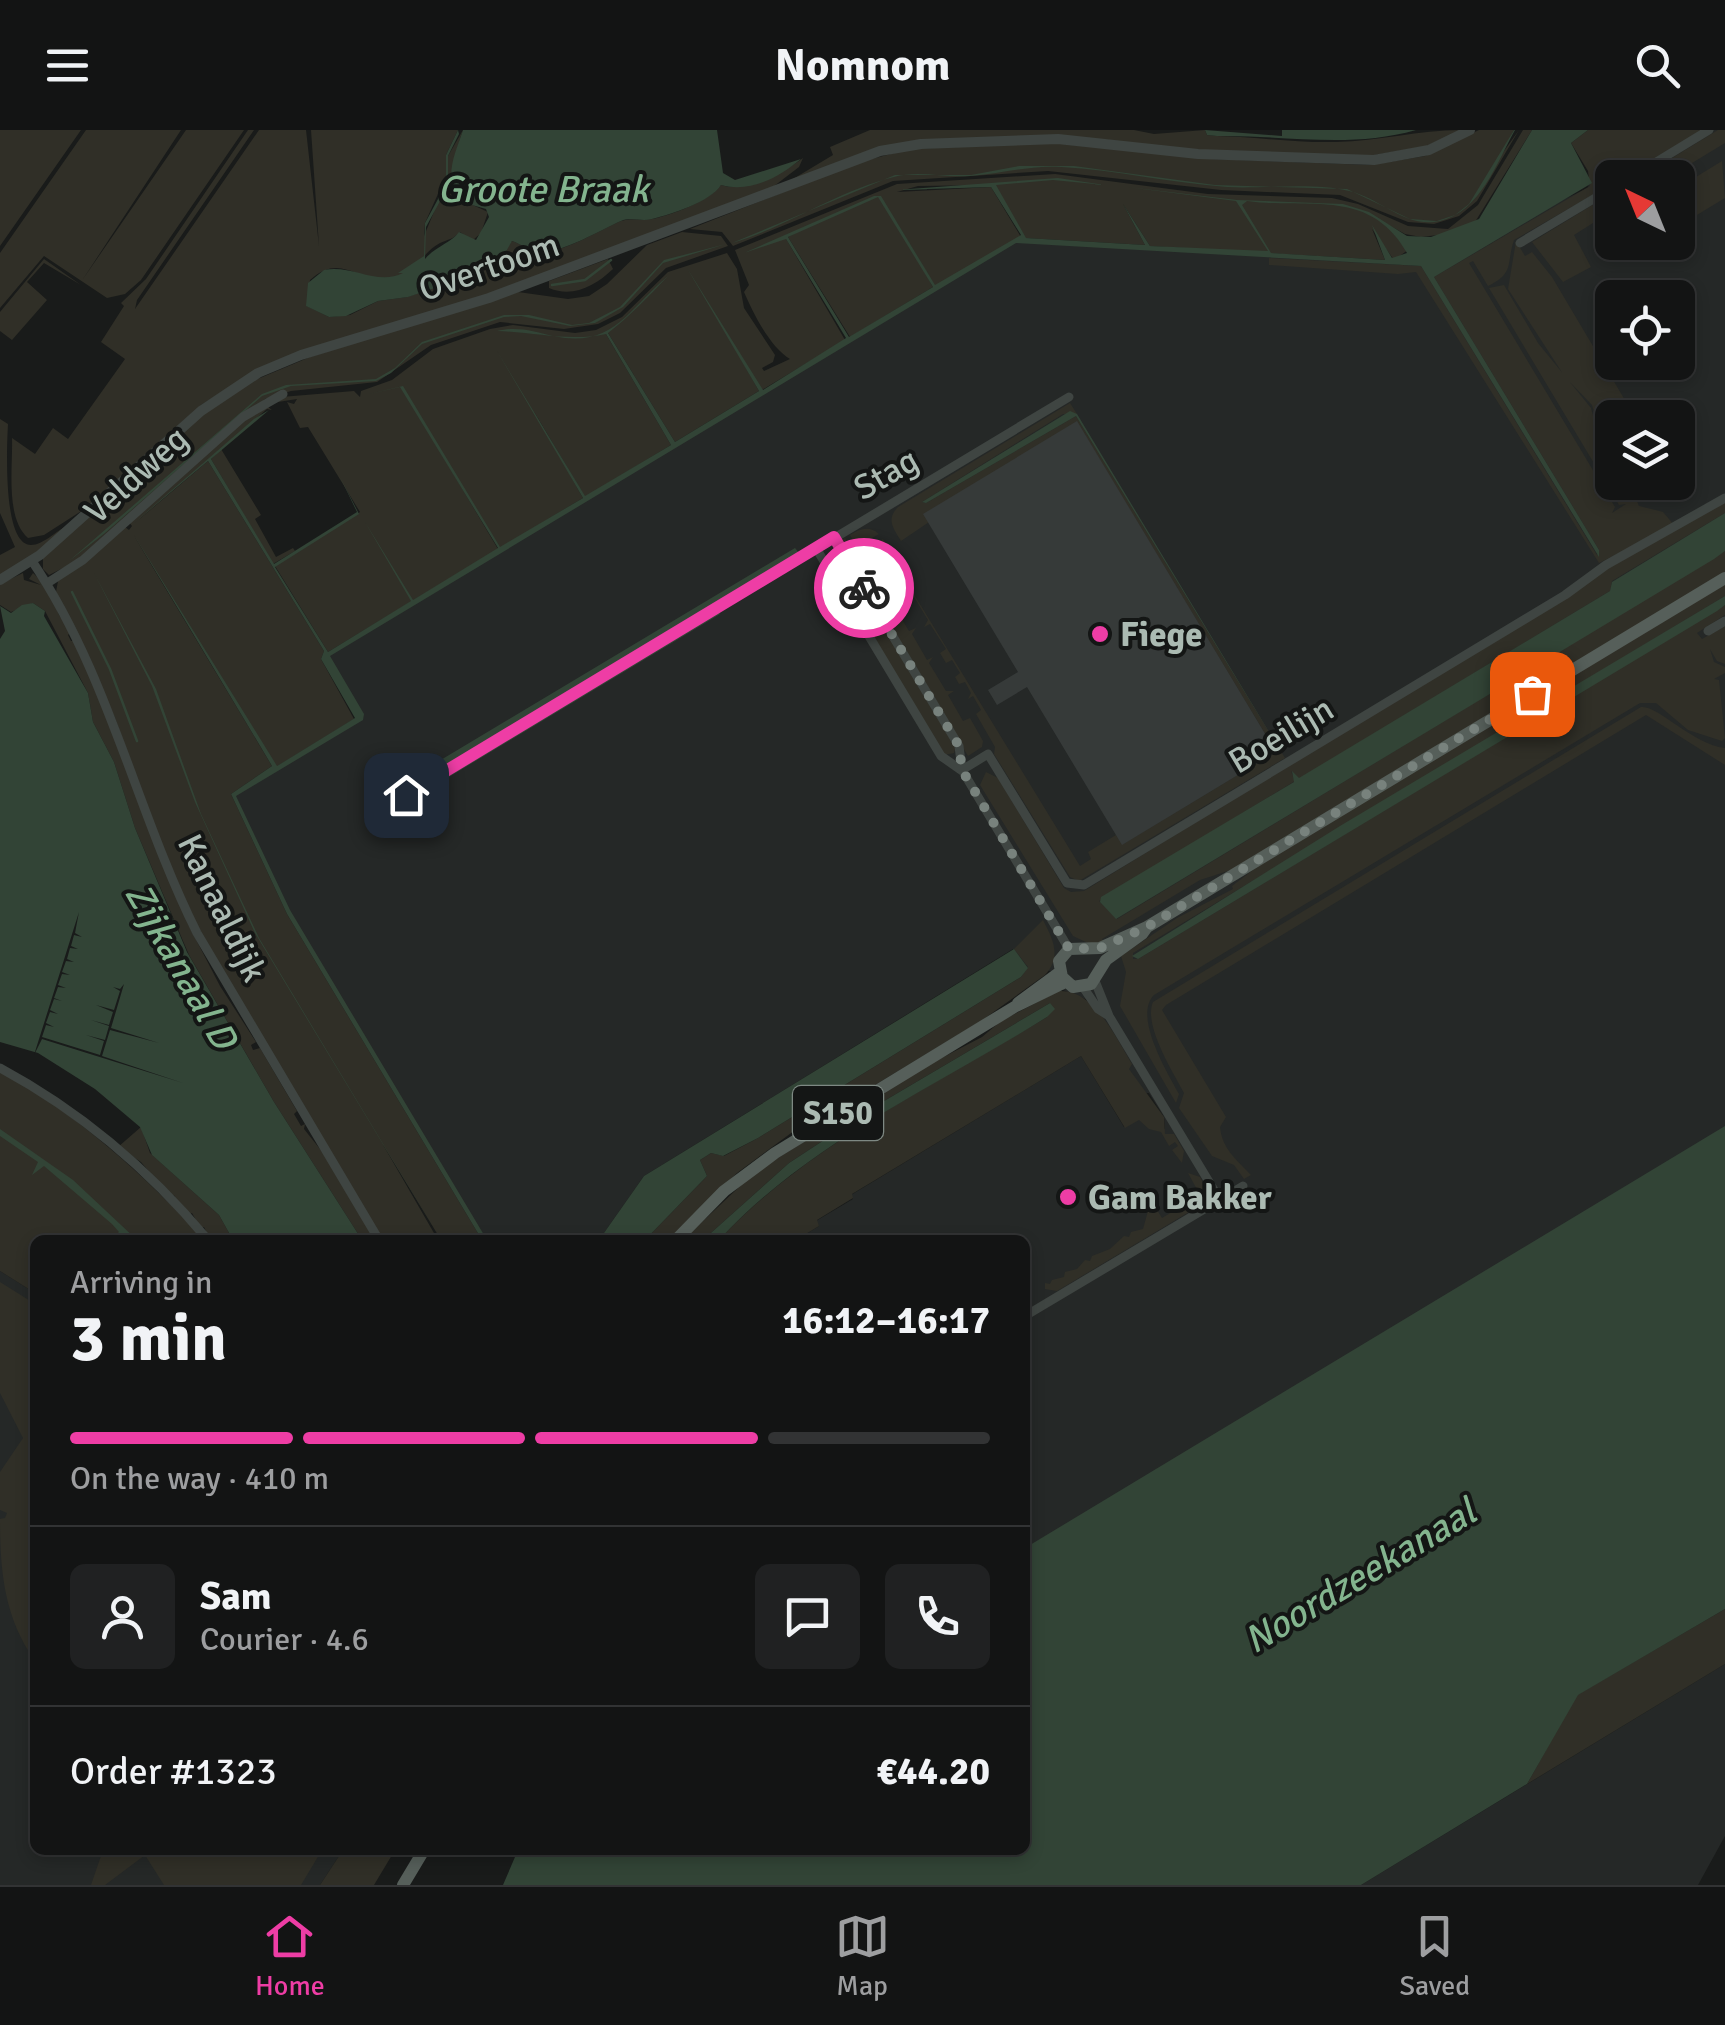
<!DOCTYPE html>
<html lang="en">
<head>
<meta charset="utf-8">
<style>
  :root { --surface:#131414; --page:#202122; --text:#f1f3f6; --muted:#9d9ea0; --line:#323334; --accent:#ee3da5 }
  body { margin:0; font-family:Signika,sans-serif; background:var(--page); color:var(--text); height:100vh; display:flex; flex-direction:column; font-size:38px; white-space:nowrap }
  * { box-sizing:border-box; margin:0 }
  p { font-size:32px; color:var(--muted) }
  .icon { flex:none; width:55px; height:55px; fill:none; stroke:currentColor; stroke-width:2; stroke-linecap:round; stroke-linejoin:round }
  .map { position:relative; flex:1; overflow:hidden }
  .panel { position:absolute; left:30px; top:1105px; width:1000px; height:620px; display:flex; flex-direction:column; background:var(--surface); border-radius:15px; box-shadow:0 5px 15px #0003,0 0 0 2px var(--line) }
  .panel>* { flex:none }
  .needle { width:65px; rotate:317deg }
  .tools { position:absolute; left:1595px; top:30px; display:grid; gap:20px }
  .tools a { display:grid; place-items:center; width:100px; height:100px; border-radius:15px; background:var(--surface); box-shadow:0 5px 15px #0003,0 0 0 2px var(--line); font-size:50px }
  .pin { position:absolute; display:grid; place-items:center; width:85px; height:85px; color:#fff; margin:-42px; border-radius:20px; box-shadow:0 5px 15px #0006 }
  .courier { position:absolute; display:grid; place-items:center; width:100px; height:100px; margin:-50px; border:8px solid #ee3da5; border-radius:50%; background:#fff; color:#222; box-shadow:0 2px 12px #0007 }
  .overview em { font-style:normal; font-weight:700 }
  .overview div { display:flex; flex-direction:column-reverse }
  .overview { display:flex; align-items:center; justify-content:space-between; height:170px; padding:0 40px }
  h1 { font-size:65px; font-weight:700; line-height:75px }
  .bar { display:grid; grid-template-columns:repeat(4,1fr); gap:15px 10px; align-content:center; height:120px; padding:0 40px }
  .bar i { height:12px; border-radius:8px; background:var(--line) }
  .bar .current { background:var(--accent) }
  .bar p { grid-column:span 4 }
  .line { display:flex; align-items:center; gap:25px; padding:0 40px; border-top:2px solid var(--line) }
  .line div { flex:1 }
  .round { display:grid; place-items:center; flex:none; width:105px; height:105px; border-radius:15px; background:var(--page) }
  header { display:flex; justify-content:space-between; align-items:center; height:130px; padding:0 40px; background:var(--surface); font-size:45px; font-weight:700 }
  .tabs { display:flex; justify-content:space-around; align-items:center; height:140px; border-top:2px solid var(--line); background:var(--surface); font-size:28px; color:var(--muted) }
  .tabs a { display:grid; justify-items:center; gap:5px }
  .tabs .current { color:var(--accent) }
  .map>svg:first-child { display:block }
  .built { fill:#252827; fill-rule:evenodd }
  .green { fill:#302f27 }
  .water { fill:#324436; fill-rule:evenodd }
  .pier { fill:#191b1a }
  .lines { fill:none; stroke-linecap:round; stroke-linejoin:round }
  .stream { stroke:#324436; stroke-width:2.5 }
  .building { fill:#363a39 }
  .minor { stroke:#3f4542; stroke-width:9 }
  .tertiary { stroke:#3f4542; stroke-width:10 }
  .primary { stroke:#565f5a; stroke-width:12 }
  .done { stroke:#78827d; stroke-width:10; stroke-dasharray:0 18 }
  .route { stroke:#ee3da5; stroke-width:12 }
  .poi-dot { fill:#ee3da5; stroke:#141615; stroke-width:4 }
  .labels { text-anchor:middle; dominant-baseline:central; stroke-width:8; stroke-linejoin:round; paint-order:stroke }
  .shield { fill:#141615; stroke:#7e8983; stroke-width:2.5 }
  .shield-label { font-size:32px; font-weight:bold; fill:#abbab2 }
  .street-label { font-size:35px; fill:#abbab2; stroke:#141615 }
  .poi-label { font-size:35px; font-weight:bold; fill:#abbab2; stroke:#141615; text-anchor:start }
  .water-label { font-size:38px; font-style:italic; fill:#83b48e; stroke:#141615 }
</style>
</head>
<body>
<header><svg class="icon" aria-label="menu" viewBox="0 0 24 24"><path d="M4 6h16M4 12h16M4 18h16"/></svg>Nomnom<svg class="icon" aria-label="search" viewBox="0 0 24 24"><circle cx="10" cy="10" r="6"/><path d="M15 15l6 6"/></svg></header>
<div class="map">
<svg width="1725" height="1755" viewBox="0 0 1725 1755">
  <rect width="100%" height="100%" fill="#191b1a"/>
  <path class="built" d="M1593,0H1725V1058L1025,1477V1110H796L819,1096L816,1091L853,1069L851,1065L1081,926L1124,997L1139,989L1165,999L1164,987L1149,963H1144L1128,938L1131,933L1088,870L1063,860L1051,841L1028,838L1013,819L644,1046L599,1110H485L289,783L234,664L360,588L325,526L1015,110L1421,136L1588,58ZM1612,48H1678V112H1612ZM1612,168H1678V232H1612ZM1612,288H1678V352H1612Z
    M0,1141L35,1163V1720H343L320,1755H0Z
    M1725,1534V1706L1698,1755H1361Z"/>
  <path class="green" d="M0,0H81L0,116Z
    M86,0H181L83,149L186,0H244L141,150L125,164L107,168L44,126L0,178V123Z
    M248,0H254L137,170L135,179L259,0H306L319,116L311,0H458L446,25V46L425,93L424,106L448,48V26L463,0C455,24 450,40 457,66L460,64L464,71L488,82L481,103L472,111L460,102C452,110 449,109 440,113C420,123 415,150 382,149C353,148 339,124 310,150L307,176L329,187L350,185L378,171L407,167L456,151L475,132L499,127L512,111C521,114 532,122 541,122C566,122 599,100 621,91C631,88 642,91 652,89C672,85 709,71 721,55C746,63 783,43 803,28L799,37L765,63L476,169L260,238L201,275L86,378L44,405L28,408C5,388 13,337 12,308L35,324L53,298L68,309L125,229L101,212L124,176L121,173L146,149Z
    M870,0H1134L1154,4L1205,0L1207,5L1217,6C1257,7 1297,13 1336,12C1379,11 1419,0 1461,0L1427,16L1369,26L1171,20L1103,9L924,10L879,17L788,52L833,25L830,17Z
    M1479,0H1514L1499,28L1519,0L1477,71L1459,86L1434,94L1408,92L1340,65L1221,60L1048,41L893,51L733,116L722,102L690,99L860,32L910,19L1054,13L1211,29L1371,35L1425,26Z
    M1523,0H1532L1475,92L1447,104L1421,107L1405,104L1385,93L1408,120L1394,130L1372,99L1385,130L1150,116L1123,74L1145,115L1025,108L995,55L918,56L897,62L991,57L1021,107L935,156L894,88L933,157L850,207L788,107L814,93L785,107L845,210L762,260L724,199L759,261L675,312L608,203L606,204L671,315L585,367L533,280L583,368L500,418L400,254L498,419L328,522L275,436L360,382L308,297L300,298L287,272L294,274L297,269L278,272L281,267L354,261L360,267L361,261L392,250L433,219L490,199L513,195L575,203L596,200L622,187L668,142L727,123L737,139L744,178L775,225L773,232L762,238L764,241L790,229C770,217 753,183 744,162L749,155L735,120L897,54L1055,44L1208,64L1332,68L1358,74L1408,96L1448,99L1478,75Z
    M1588,0H1702L1623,47L1612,48V54L1514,110C1506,134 1515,143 1488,156L1473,131L1469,133L1615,377L1612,383L1626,374L1619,375L1489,158L1504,155L1538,213L1591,278L1599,307L1612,328V352L1630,353L1639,376L1663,382L1675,396L1599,433L1416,142L1398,144L1269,135V128L1421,136L1597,425L1599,420L1434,147L1590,56L1588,41L1571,13Z
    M1718,0H1725V13L1669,47L1639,48Z
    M1722,31L1725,68L1687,91L1678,75V58Z
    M1612,63V81L1574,105L1591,137L1563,152L1532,112Z
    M682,102L721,106L728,116L666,138L620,183L598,194L564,199L500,192L431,215L377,252L291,261L265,269L79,430L49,445L43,439V428L201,286L253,251L310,227L518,162L568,169L589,166L607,154L647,115Z
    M1516,111L1525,126L1532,122L1552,147L1635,287L1612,288V324L1601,307L1592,275L1565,247L1508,159Z
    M44,129L81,155L44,133L27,152L47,170L12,210L0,201V182Z
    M608,129L613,139C595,156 573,168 549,158V151Z
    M1070,273L1077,284H1063L922,372L926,373L1076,286L1285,628L1079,751L1070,747L994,624L995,617L976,584L981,580L973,566L968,569L971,563L965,552L959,554L955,547L960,543L952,530L946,533L940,523L946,519L930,494L924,497L928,490L902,447L883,458L909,501L916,498L912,504L927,530L933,527L929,533L946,561H954L948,565L963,591L970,588L983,611L982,617L968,626L839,412L845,408L853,419L856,416L850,405C860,399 869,395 879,404L863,413L871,425L882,418L878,412L883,409L895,430L879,440L883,447L899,440L1080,736L1091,729L1088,722L1116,705L1123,714L1276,622L1077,292L901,411C893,398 886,389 898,377Z
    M268,277L272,280L267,279L135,393L208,331L324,521L321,529L354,589L276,637L134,406L272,636L231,664L287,784L482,1110H441L382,1013L438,1110H382L220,841L171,741L115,588L56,462L58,451L125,397L129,400L132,396L128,391L244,288Z
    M0,289L8,294C7,315 2,415 31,415C43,415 56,401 67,396L24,433L0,446V425L15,417L0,383Z
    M221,319L261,385L255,389L276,427L293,418L295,421L273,434L211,329Z
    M1725,372V383L1612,451L1610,461L1299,649L1291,641L1295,651L1099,771L1117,789L1725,421V442L1231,740L1200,750L1102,809L1104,813L1090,814L1073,806L980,655L986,642L998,648L1064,758L1071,762L1084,761L1608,438Z
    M846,434L956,616L954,623L944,625L833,442Z
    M23,443L24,450L41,455L29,449L33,443L49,458L59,485L71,502L68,505L71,511L75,510L87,534L188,794L220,856L256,912L251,915L253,920L260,918L297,981L294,984L301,996L305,994L304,999L324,1024L377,1110H362L274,972L189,825L135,698L114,632L93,592L88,563L45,481L33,473L11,482L0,475V454Z
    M1725,454V466L1133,823V829H1138L1725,475V485L1697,503L1702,509L1725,496V534L1717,531L1710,519L1714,532L1725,537V543L1714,549L1719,550L1725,608L1722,611L1688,600L1656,573H1640L1154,865C1133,886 1167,942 1179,964L1176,973L1120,876L1126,842L1121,826L1177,788L1233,759L1232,756L1262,733Z
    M1641,577C1658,575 1692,614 1725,618V635L1646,585L1166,875L1162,880L1226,987L1220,997C1222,1019 1237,1030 1251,1045L1244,1049L1234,1035L1212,1026L1179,978L1184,963C1173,942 1143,895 1153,872Z
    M1043,790C1053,809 1062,827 1045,845L981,891L860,964L821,981L737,1043L668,1110H645L707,1046L700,1030L711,1023L724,1026L758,1008L1021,847L1028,837L1014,819Z
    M1059,861C1094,859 1116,908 1132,934L1129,939L1164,987L1165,1004H1174L1184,1021L1182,1033L1172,1020L1178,1016L1175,1012L1169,1016L1161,1002L1149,999L1139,990L1125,998L1081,926L852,1064L853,1068L817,1090L819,1096L796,1110H719C806,1016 938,953 1047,887L1050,873L879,974L789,1033L703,1110H683L755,1042L930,934L982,907L1001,891Z
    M0,940C79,986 143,1044 205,1110H35V1163L0,1141Z
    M141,997L150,1023L219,1085L233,1110H210L204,1097L201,1099L192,1083L188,1085L173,1069L175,1066L168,1064L141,1032L118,1017Z
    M1188,1043L1200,1047C1206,1058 1207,1066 1199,1076L1057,1161L1045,1159V1153L1050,1154L1052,1150L1064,1147L1065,1142L1077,1139L1085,1130L1090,1131L1092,1126L1110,1119L1124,1106L1129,1107L1131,1102L1143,1099L1151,1070L1162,1088L1200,1065Z
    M0,1152L35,1174V1531C4,1487 0,1441 0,1389L5,1388L7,1383L0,1380V1342L23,1308L0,1263Z
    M1725,1479V1534L1527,1654L1577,1565Z
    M103,1720H322L301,1755H164L145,1725L105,1755H91Z
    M343,1720H395L374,1755H320Z"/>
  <path class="water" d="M458,0L459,4L448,26V48L439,73L426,97L425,129C436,116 451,113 459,102L476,110L489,87L486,79L465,73L463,66H455C446,40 455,24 463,0H717L723,43L735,50L801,29C778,48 750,63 721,55C710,72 672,84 652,89C642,92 631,87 621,91C600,100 565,122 541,122C531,122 521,114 512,111L504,125L475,132L456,151L408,167L378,171L346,186L329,187L306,176L308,153L324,140C351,134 377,156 403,143H398L424,126L425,93L438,69L446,46V25Z
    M1205,0L1282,6V0H1416C1350,19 1285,5 1217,6L1207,5Z
    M1514,0H1515C1497,32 1480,82 1440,91C1405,99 1381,68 1349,61C1314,52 1264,59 1227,57C1171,53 1116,40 1061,37C1029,35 1001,44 970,46C944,48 919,40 894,47C837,61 787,97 732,113L895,45H971L1019,36H1074L1215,55L1347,59L1410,89L1437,91L1455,85L1469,74Z
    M1532,0H1588L1571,13L1592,53L1434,147L1599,420V427L1421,136L1016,113L330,526L364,584L363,590L236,666L290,780L487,1110H482L287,784L231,664L272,636L134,405L277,636L355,588L321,529L324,521L208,331L134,393L254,289L269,280L211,329L274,434L357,382L340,347L359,384L275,437L328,522L411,471L365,392L413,470L498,418L400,257L365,265L403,256L500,417L583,368L497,221L585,366L671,315L606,204C569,212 534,202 497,201C517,196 533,201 553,206C614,219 628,179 668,146C648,167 630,186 608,203L675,312L759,261L687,138L763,260L846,208L786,109L744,123L874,66H881L935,155L1021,105L991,57L896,60L1058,48L1105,55L1053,50L996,55L1026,108L1145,115L1123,74L1150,116L1268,121L1236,71L1127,57L1237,70L1343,74L1369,82L1407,106L1431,107L1479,89ZM878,67L933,157L849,207L788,107ZM1247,71C1310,80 1369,57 1407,123L1392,128L1372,95L1385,130L1271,123L1242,75Z
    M726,114L663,133L623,177L595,193L570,196L521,186L504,187L422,214L391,243L376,251L291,256L262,266L105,403L69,431L262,264L286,255L376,249L395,238L422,212L504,185H529L572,195L589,193L620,177L664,130Z
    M1070,281L1077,284L1280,620L1076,286L926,373L922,372Z
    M1725,383V421L1714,429L1116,789L1100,772L1101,767L1294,652L1292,641L1299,648L1610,461L1612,452Z
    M795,418L799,423L399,663V655Z
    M94,443L156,559L201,684L259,808L441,1110L255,803L195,672L152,556Z
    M1725,466V475L1717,481L1138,829L1132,826L1340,696Z
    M33,473L45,481L44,486L88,563L93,592L114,632L135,698L187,822L274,972L362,1110H233L219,1085L152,1025L140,997L95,959L38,923L0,912V509L5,501L0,476L11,483L22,475Z
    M719,482L720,484L379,689L378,686Z
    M1014,819L1028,838L1021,847L758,1008L723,1026L711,1023L700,1030L707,1046L645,1110H599L644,1046Z
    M1050,873L1055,879L1047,887C937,956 808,1013 719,1110H703L789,1033L879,974Z
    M1725,996V1479L1578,1565L1527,1654L1361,1755H503L518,1720H1025V1418Z
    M0,999L73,1050L137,1110L123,1105L111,1110L119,1102L112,1094L44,1036L32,1045L38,1032L0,1006Z"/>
  <path class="pier" d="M79,782L75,803L82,807L74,805L71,816L78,819L70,818L67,829L74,832L66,831L62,842L70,845L62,844L58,855L66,858L58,857L54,868L62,871L54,869L50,880L58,884L50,882L46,893L54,897L46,895L42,907L100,925L104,911L86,905L105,910L109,896L91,890L109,895L113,882L96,875L114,880L120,861L113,857L120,859L124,854L111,898L159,913L110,900L102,926L183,953L42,909L34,925Z"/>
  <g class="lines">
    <path class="stream" d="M552,155L585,150L611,130
      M72,462L110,539L137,611"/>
  </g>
  <path class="building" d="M1077,291L1276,622L1122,715L1027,557L997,575L988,560L1018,542L923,384Z"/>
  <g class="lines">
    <path class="minor" d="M1630,48L1709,0
      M1520,113L1612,58
      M833,407L959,616L962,640L1069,819
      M816,418L941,626L961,640
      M32,431C109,545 136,681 197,803L379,1110
      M49,452L83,430L243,287L283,264
      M1708,501L1725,491
      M962,640L988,624L1067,753L1084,755L1565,465L1606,435L1725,368
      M372,686L1069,267
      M1095,851L1109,886L1220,1070
      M1083,857L1098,879L1109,886
      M0,938C80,981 150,1041 208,1110
      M1025,1186L1243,1056"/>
    <path class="tertiary" d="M0,450L40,425L201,281L258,243L301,225L489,168L880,21L921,14L1058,9L1198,24L1374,30L1429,20L1470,0"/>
    <path class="primary" d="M1147,797L1142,804L1106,830L1091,854L1073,857L1062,847L1059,831L1069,819L1100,818L1147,797L1725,448
      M1018,873L1060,842
      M676,1110L724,1061L775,1023L1016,876L1065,852
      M403,1755L424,1720"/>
  </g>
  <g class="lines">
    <path class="done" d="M864,458L959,616L962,640L1069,819L1100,818L1147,797L1532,564"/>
    <path class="route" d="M406,665L834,407L864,458"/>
  </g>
  <g class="poi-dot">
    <circle cx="1100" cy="504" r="10"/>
    <circle cx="1068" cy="1067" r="10"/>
  </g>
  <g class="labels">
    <rect class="shield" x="793" y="956" width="90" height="54" rx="8"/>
    <g class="shield-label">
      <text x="838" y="983">S150</text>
    </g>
    <g class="street-label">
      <text transform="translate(489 137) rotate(-19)">Overtoom</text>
      <text transform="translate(886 344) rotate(-30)">Stag</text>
      <text transform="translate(136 345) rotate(-42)">Veldweg</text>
      <text transform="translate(1281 605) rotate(-31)">Boeilijn</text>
      <text transform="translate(222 778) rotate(64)">Kanaaldijk</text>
    </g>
    <g class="poi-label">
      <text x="1120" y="504">Fiege</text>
      <text x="1088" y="1067">Gam Bakker</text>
    </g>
    <g class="water-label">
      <text x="543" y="59">Groote Braak</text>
      <text transform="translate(181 836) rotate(60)">Zijkanaal D</text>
      <text transform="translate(1360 1446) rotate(-31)">Noordzeekanaal</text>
    </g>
  </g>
</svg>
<div class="tools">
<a><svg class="needle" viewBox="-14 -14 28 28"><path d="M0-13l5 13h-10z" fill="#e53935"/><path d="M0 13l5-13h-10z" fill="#9d9ea0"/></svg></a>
<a><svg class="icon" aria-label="locate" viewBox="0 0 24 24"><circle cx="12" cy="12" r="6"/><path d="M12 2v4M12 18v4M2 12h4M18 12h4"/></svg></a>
<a><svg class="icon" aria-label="layers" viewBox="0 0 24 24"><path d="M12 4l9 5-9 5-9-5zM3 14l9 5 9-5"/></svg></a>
</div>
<div class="pin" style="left:1532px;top:564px;background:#ea580c"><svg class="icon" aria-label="bag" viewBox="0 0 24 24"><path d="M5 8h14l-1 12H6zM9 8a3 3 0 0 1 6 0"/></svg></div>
<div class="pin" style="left:406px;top:665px;background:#1f2937"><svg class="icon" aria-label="home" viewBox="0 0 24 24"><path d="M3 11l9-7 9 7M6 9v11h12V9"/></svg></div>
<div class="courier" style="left:864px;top:458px"><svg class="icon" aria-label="bike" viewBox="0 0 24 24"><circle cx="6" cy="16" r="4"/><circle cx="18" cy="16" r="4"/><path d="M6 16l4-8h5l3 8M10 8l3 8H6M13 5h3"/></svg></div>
<section class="panel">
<div class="overview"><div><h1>3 min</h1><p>Arriving in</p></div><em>16:12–16:17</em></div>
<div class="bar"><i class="current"></i><i class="current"></i><i class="current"></i><i></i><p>On the way · 410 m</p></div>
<div class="line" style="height:180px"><a class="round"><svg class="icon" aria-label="person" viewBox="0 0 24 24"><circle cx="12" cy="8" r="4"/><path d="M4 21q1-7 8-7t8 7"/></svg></a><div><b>Sam</b><p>Courier · 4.6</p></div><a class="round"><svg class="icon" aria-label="chat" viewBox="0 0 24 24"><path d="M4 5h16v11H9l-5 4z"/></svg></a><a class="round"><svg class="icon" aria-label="phone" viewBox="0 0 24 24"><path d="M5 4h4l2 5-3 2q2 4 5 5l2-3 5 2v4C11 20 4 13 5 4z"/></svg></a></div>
<div class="line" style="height:130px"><div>Order #1323</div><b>€44.20</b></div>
</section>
</div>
<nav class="tabs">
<a class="current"><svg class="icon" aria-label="home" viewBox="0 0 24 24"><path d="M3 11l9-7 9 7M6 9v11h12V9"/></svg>Home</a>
<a><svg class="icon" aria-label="map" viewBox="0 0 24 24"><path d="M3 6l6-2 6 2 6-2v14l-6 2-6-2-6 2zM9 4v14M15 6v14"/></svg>Map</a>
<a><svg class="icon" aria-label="saved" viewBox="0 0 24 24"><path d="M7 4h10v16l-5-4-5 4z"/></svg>Saved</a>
</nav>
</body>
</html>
